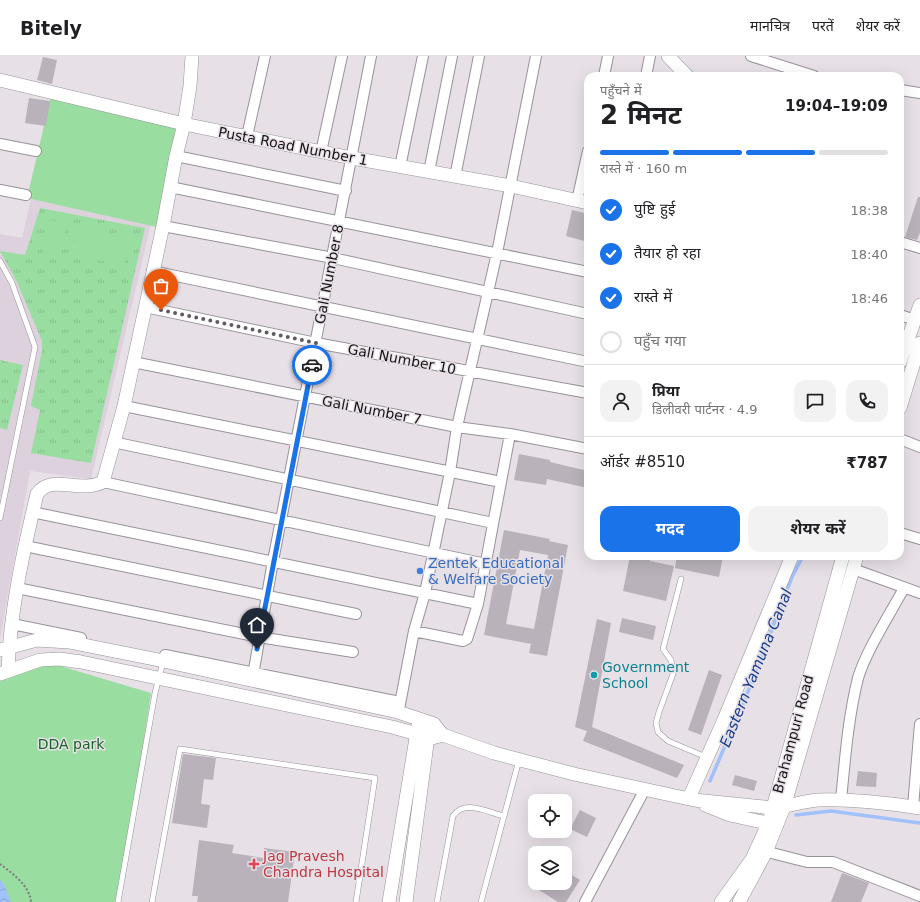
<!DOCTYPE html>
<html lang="hi">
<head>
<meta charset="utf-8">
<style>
  :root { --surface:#fff; --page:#f2f2f2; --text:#202124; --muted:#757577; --line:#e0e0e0; --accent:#1a73e8 }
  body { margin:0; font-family:"DejaVu Sans","Noto Sans Devanagari",sans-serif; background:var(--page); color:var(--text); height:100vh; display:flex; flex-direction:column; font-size:15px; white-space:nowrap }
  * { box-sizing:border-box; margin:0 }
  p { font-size:13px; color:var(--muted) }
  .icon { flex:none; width:22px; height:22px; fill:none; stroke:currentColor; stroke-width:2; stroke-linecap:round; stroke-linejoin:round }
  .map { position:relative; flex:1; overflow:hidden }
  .panel { position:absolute; left:584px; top:16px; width:320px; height:488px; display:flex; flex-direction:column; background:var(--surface); border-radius:12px; box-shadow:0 4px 16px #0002 }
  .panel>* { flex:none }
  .fabs { position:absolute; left:528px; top:738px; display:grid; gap:8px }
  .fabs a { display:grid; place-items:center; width:44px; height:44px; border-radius:8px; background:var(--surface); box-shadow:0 4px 16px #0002; font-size:20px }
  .pin { position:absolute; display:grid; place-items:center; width:34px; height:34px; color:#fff; margin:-41px -17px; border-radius:50% 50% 50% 0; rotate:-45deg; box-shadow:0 0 4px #0007 }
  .pin .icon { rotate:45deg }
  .courier { position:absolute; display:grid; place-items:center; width:40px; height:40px; margin:-20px; border:3px solid #1a73e8; border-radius:50%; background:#fff; color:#222; box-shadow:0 1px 5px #0007 }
  .summary em { font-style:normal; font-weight:700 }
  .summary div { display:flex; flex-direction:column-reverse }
  .summary { display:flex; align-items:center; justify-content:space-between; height:68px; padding:0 16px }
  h1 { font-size:26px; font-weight:700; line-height:30px }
  .bar { display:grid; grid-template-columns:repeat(4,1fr); gap:6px 4px; align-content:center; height:48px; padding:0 16px }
  .bar i { height:5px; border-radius:3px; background:var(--line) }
  .bar .current { background:var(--accent) }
  .bar p { grid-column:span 4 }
  .line { display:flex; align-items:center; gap:10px; padding:0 16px; border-top:1px solid var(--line) }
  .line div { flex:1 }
  .round { display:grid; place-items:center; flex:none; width:42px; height:42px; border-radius:12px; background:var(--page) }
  ol { padding:0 16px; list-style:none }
  li { display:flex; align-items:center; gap:12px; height:44px }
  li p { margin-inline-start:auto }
  li .icon { padding:4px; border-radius:50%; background:var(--accent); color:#fff; stroke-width:4 }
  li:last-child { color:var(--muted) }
  li i { width:22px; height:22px; border:2px solid var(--line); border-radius:50% }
  .button { display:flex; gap:8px; margin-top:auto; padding:8px 16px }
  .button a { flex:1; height:46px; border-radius:12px; background:var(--accent); color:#fff; font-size:16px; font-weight:700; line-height:46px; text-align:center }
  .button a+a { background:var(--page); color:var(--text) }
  header { display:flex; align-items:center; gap:24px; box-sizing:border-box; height:56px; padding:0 20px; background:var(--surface); border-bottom:1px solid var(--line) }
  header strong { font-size:19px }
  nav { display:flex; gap:22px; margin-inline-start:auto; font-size:14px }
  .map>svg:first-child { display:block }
  .built { fill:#ddd1de }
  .grass { fill:url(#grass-tufts) }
  .green { fill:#99dea0 }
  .water { fill:url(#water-waves) }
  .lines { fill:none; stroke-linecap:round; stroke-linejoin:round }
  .stream { stroke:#a1c1fb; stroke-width:3.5 }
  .building { fill:#b9b2ba; fill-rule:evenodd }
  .service-casing { stroke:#999299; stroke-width:6 }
  .minor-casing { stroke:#999299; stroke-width:12 }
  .tertiary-casing { stroke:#999299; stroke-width:14 }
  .path { stroke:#7f7a7f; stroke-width:2; stroke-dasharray:2 2; stroke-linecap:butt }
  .service { stroke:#fff; stroke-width:5 }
  .minor { stroke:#fff; stroke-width:10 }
  .tertiary { stroke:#fff; stroke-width:13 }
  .done { stroke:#605b60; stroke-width:4; stroke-dasharray:0 7.2 }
  .route { stroke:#1a73e8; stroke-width:5 }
  .shop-dot { fill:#3f7fe0; stroke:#e7e0e7; stroke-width:1.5 }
  .culture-dot { fill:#0f9aa8; stroke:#e7e0e7; stroke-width:1.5 }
  .health-dot { fill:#e0444e; stroke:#e7e0e7; stroke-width:1.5 }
  .labels { text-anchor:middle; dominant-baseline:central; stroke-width:3; stroke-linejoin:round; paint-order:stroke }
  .street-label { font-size:14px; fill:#171417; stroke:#e7e0e7 }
  .shop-label { font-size:14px; fill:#366cbe; stroke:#e7e0e7; text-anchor:start }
  .culture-label { font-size:14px; fill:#0d838f; stroke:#e7e0e7; text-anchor:start }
  .park-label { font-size:14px; fill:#1a6229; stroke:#e7e0e7 }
  .health-label { font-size:14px; fill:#be3a42; stroke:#e7e0e7; text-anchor:start }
  .water-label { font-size:15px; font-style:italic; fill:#153c8d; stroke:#e7e0e7 }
</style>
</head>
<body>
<header>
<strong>Bitely</strong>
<nav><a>मानचित्र</a><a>परतें</a><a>शेयर करें</a></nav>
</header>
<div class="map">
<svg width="920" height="846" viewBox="0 0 920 846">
  <defs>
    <pattern id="grass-tufts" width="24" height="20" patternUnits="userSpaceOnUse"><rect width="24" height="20" fill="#99dea0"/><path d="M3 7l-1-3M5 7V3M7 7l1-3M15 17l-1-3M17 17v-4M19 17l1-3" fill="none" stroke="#83be89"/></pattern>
    <pattern id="water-waves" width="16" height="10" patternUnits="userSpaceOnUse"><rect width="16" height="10" fill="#a1c1fb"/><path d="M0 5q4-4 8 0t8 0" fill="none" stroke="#8aa5d6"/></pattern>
  </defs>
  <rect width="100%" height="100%" fill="#e7e0e7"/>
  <path class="built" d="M31,143L151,168L91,423L30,415L0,583V178L22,182Z"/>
  <path class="grass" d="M40,152L145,172L91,407L31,397L40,354L31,350L42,294V285L17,226L0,195L25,199Z
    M0,304L23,309L7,374L0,372Z"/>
  <path class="green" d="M52,36L184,71L161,172L27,142Z
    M50,164L67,168L60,200L43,197Z
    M78,170L130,183L124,210L71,198Z
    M40,604L151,637L119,846H0V620Z"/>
  <path class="water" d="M0,824L4,828L11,846H0Z"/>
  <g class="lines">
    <path class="stream" d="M689,14L695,20
      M710,725L745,643L792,521L803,500
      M796,759L831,755L920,767"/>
  </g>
  <path class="building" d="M43,1L57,4L52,28L37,24Z
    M29,42L50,45L46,70L25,67Z
    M918,141H920V177L917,184L905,181Z
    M572,154L588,158V186L566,180Z
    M519,398L550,404V406L588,415V432L547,423L546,429L514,424Z
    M504,474L550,483L549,485L568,489L547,600L529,597L531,588L484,579ZM520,494L548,499L534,573L506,568Z
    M630,500H651L650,505L674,510L666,545L623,535Z
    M677,500H723L719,521L675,512Z
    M622,562L656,570L653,584L619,576Z
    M597,563L611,567L592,671L684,709L677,722L583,685L587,675L575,671Z
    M709,614L722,619L701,679L688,674Z
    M183,698L216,702L213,724L204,723L201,748L210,749L207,772L172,767Z
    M858,715L877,717L876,731L856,730Z
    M735,719L757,725L754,735L732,729Z
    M580,754L596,762L587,781L570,773Z
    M199,784L234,789L232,797L263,802L264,792L295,796L288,846H197L198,840H192Z
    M565,815L580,824L566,846H558L528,827H565Z
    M842,817L869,827L861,846H831Z"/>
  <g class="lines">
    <g class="service-casing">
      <path id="service" d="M0,205L12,227L35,291L0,462
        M681,523L663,593L671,604L673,618L659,656L656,667L658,676L668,685L706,701
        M118,846L155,637L163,606
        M152,846L180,693L375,722L356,846
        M437,846L453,760C464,743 487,756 504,760
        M481,846L519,704"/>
    </g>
    <g class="minor-casing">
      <path id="minor" d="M751,0L814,20
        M604,20L608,0
        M646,20L650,0
        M900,34L920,37
        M247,80L265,0
        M0,88L36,95
        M321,96L342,0
        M176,100L346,135
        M400,111L423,0
        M429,116L452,0
        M455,121L479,0
        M170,131L588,216
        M0,134L26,139
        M577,145L588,95
        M163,170L333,202L588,258
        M900,186L920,192
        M152,215L588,306
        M145,251L316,287L588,337
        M900,259L915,264
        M133,306L457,371L510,378L588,393
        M124,350L501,426
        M900,383L920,391
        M113,386L493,467
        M103,426L486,508
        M32,456L478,548
        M900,477L920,483
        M25,490L356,558
        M853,513L920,537
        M17,532L259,581L353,596
        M12,568L81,582
        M414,575L425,537L450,416L457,371L497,197L536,0
        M165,599L400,646
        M252,625L273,505L371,0
        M399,653L414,575L463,585L467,583L478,548L510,378
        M841,744C845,704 848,662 858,622C866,595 890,558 904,532
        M913,751L920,668
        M760,794L807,806H833L920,840
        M585,846L645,733"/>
    </g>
    <g class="tertiary-casing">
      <path id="tertiary" d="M668,0L687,20
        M0,24L184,68L352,102L511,130L588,147
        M900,306L920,249
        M900,352L920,287
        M0,594L37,584L69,586L154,603L398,656L434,668L443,679L494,697L574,718L694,744L773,752C788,751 803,745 818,744C852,743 887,747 920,752
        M8,615C10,555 23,496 37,438C52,417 79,438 103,426L124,350L163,170L176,100L184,68L190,30L192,0
        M0,618L40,604L60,603L81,606L392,671L432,682L443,679
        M689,742L723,666L792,500
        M705,749L730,759L776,769
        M389,846L418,670
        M406,846L429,673
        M721,846L752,803L769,766L843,500
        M739,846L766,796L784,751L857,500"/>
    </g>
    <path class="path" d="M0,808C12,817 30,830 31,846"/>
    <use href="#service" class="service"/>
    <use href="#minor" class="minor"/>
    <use href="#tertiary" class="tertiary"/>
  </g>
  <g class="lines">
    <path class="done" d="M161,254L316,287L312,309"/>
    <path class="route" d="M257,593L312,309"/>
  </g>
  <circle class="shop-dot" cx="420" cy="515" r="4"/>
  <circle class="culture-dot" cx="594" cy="619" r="4"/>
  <path class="health-dot" d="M252 802h4v4h4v4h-4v4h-4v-4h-4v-4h4z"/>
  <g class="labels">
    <g class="street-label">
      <text transform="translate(293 90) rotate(11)">Pusta Road Number 1</text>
      <text transform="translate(329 218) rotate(-79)">Gali Number 8</text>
      <text transform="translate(402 303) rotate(11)">Gali Number 10</text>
      <text transform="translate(372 354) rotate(11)">Gali Number 7</text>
      <text transform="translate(793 678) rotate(-75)">Brahampuri Road</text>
    </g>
    <g class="shop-label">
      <text x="428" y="507">Zentek Educational<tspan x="428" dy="16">&amp; Welfare Society</tspan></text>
    </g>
    <g class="culture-label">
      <text x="602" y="611">Government<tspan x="602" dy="16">School</tspan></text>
    </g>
    <g class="park-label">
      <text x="71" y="688">DDA park</text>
    </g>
    <g class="health-label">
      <text x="263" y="800">Jag Pravesh<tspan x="263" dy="16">Chandra Hospital</tspan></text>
    </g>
    <g class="water-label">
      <text transform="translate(756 612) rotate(-68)">Eastern Yamuna Canal</text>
    </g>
  </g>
</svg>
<div class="fabs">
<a><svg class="icon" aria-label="locate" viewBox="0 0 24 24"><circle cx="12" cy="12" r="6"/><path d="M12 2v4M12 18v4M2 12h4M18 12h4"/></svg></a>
<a><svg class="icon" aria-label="layers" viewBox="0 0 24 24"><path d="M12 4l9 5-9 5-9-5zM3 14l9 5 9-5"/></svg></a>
</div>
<div class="pin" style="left:161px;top:254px;background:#ea580c"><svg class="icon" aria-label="bag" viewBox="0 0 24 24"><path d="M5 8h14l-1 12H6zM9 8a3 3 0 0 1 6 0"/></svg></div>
<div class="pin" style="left:257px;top:593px;background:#1f2937"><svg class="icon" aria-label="home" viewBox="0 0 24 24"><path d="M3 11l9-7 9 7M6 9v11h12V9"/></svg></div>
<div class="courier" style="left:312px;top:309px"><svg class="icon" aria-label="car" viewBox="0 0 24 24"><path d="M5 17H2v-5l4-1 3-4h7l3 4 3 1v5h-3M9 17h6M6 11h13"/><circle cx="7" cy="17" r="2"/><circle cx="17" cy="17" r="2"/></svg></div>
<section class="panel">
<div class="summary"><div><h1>2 मिनट</h1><p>पहुँचने में</p></div><em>19:04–19:09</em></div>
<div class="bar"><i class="current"></i><i class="current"></i><i class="current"></i><i></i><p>रास्ते में · 160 m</p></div>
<ol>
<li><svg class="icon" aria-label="check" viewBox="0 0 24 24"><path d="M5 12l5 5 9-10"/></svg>पुष्टि हुई<p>18:38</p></li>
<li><svg class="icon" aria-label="check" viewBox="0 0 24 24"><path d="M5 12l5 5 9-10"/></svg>तैयार हो रहा<p>18:40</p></li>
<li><svg class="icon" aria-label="check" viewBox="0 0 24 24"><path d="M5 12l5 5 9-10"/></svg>रास्ते में<p>18:46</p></li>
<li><i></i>पहुँच गया</li>
</ol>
<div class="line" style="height:72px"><a class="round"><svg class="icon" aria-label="person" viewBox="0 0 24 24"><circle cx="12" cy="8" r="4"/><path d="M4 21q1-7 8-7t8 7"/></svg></a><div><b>प्रिया</b><p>डिलीवरी पार्टनर · 4.9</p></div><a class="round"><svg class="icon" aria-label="chat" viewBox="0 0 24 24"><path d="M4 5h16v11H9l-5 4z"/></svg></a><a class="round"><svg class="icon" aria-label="phone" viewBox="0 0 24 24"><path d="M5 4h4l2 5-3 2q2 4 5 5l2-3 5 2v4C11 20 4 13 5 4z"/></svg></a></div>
<div class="line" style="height:52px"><div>ऑर्डर #8510</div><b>₹787</b></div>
<div class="button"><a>मदद</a><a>शेयर करें</a></div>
</section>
</div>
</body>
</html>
